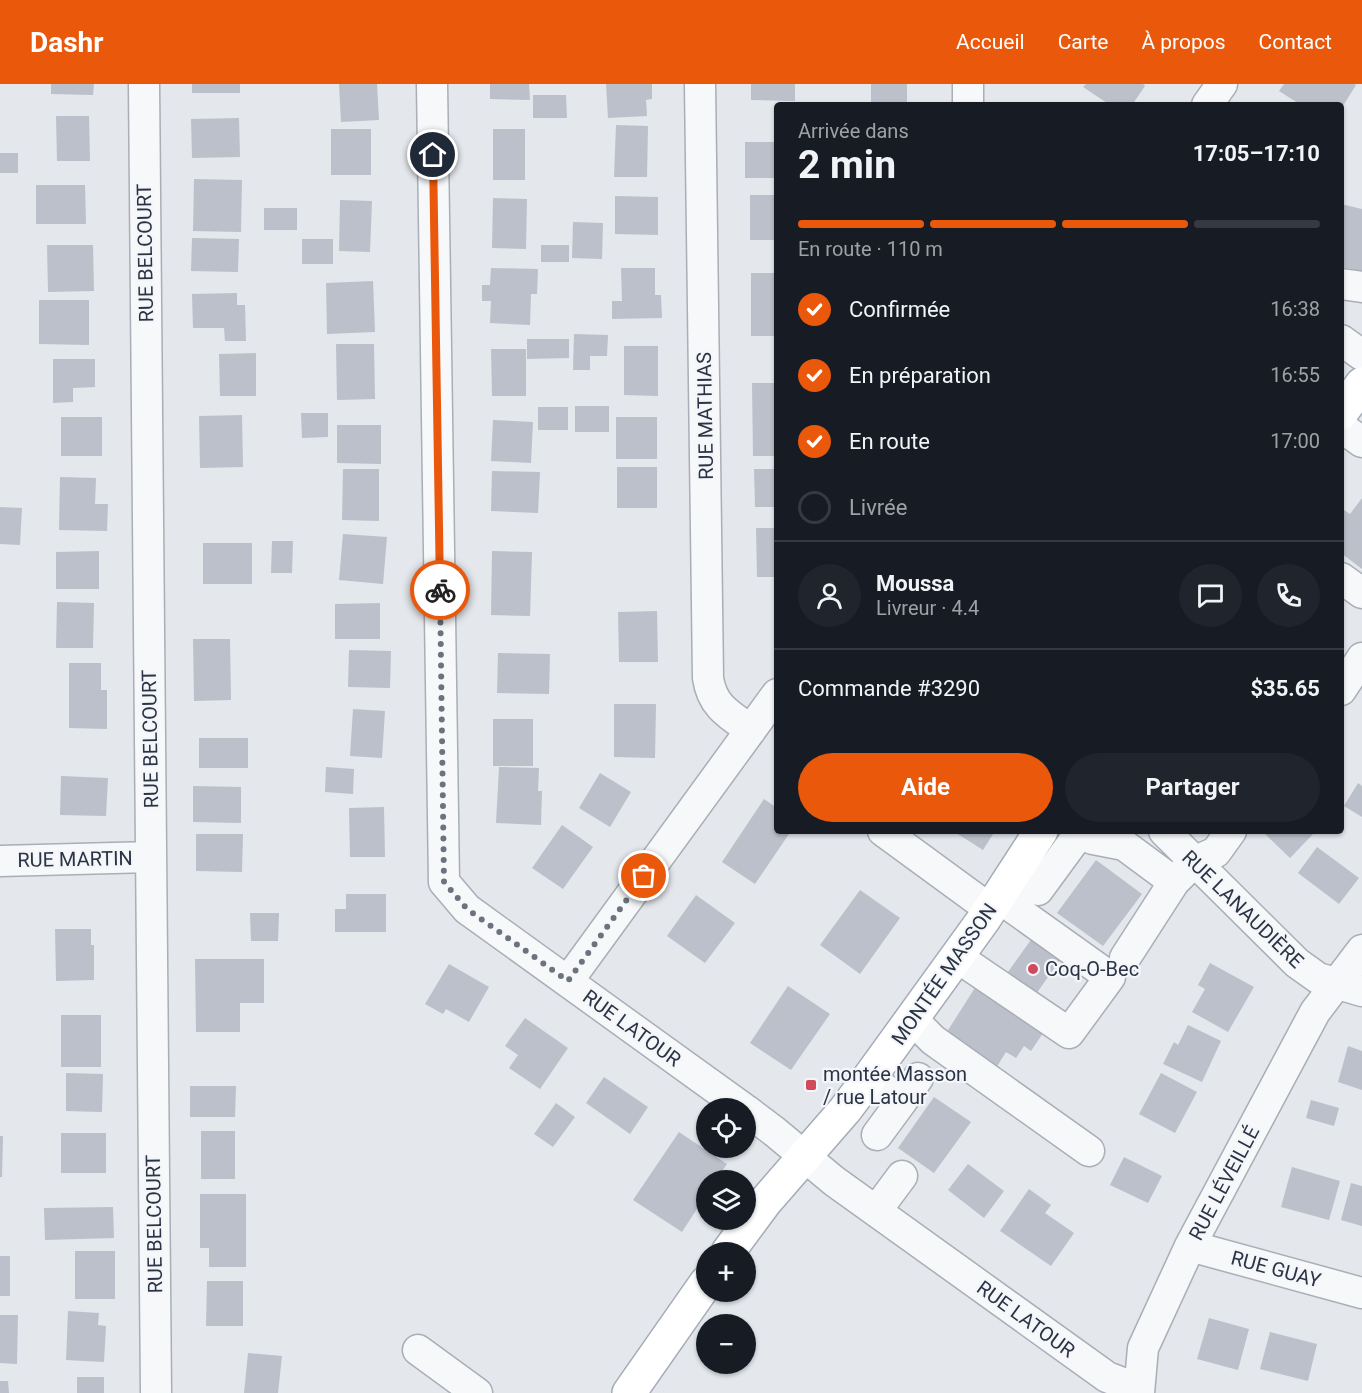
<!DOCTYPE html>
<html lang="fr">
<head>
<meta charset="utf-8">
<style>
  :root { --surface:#171b24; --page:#20242c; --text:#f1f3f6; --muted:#9ea1a6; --line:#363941; --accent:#ea580c }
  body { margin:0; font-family:Roboto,sans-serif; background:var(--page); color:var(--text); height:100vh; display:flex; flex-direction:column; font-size:22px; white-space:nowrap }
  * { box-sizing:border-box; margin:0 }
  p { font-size:20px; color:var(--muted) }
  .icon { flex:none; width:33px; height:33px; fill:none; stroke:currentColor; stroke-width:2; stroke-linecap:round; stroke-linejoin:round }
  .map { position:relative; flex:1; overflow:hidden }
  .panel { position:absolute; left:774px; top:18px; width:570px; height:732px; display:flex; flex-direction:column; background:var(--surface); border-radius:6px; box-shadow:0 2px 4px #0004 }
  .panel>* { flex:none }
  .buttons { position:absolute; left:696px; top:1014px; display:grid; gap:12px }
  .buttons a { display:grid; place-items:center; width:60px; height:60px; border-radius:50%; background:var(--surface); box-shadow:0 2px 4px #0004; font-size:30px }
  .pin { position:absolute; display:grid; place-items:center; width:51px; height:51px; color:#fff; margin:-26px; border:3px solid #fff; border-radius:50%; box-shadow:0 2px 6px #0007 }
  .courier { position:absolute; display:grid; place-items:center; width:60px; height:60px; margin:-30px; border:4px solid #ea580c; border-radius:50%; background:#fff; color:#222; box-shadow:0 2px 8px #0007 }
  .head em { font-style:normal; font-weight:700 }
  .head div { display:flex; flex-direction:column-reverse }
  .head { display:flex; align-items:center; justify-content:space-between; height:102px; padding:0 24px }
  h1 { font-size:39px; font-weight:700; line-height:45px }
  .bar { display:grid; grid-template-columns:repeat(4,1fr); gap:9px 6px; align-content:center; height:72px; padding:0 24px }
  .bar i { height:8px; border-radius:4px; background:var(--line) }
  .bar .on { background:var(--accent) }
  .bar p { grid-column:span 4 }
  .line { display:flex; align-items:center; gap:15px; padding:0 24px; border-top:2px solid var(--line) }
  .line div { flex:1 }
  .round { display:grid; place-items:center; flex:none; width:63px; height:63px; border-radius:32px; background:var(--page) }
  ol { padding:0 24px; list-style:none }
  li { display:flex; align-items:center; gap:18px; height:66px }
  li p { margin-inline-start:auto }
  li .icon { padding:6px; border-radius:50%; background:var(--accent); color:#fff; stroke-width:4 }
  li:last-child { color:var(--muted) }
  li i { width:33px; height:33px; border:3px solid var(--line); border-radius:50% }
  .button { display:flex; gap:12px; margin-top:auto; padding:12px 24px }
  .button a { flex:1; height:69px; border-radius:36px; background:var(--accent); color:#fff; font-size:24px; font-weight:700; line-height:69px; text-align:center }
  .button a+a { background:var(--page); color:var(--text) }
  header { display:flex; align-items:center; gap:36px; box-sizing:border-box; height:84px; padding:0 30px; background:var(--accent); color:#fff }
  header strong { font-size:28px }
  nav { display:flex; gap:33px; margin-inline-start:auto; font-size:21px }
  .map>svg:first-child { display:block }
  .building { fill:#bbc0ca }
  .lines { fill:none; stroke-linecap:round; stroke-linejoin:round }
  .minor-casing { stroke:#a9aeb7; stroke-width:33 }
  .major-casing { stroke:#a3abb8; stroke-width:36 }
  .minor { stroke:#f7f8fa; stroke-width:30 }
  .major { stroke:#fff; stroke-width:33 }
  .done { stroke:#6c737f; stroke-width:6; stroke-dasharray:0 10.8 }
  .route { stroke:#ea580c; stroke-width:8 }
  .poi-dot { fill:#d1495b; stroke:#f4f6f9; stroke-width:2 }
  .labels { text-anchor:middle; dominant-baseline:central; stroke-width:4.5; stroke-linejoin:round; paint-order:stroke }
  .street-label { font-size:20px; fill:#2b3445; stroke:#f4f6f9 }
  .poi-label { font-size:20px; fill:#2b3445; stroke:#f4f6f9; text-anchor:start }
</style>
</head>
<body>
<header>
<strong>Dashr</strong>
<nav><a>Accueil</a><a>Carte</a><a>À propos</a><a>Contact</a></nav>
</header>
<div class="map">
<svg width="1362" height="1309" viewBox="0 0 1362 1309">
  <rect width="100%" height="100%" fill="#e4e7ec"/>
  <path class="building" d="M51,0H94L93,11L51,10Z
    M192,0H240V9H192Z
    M339,0H377L379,36L341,38Z
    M490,0H529L530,16L490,15Z
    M606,0H652V15L646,16L647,32L608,34Z
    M751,0H795V17L751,16Z
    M871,0H907V21H871Z
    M1086,0H1143L1145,2L1132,21H1110L1083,3Z
    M1284,0H1354L1356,1L1341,25V21H1301L1279,7Z
    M533,11H566L567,34H533Z
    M56,32H89L90,77H57Z
    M239,34L240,73L192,74L191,35Z
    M616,41L648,42L647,93H614Z
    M331,45H371V91H331Z
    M493,45H525V96H493Z
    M745,58H777V94H745Z
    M0,69H18V89H0Z
    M194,95L242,96L241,148L193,147Z
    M36,101H85L86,140H36Z
    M750,111H777V156H750Z
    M615,112L658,113V151L615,150Z
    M493,114L527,115L526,165L492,164Z
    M340,116L372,117L370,168L339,167Z
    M1341,120L1362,125V187L1341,183Z
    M264,124H297V146H264Z
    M573,138L603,139L602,175L572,174Z
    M192,154L239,155L238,188L191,187Z
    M302,155H333V180H302Z
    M47,161H93L94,207L48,208Z
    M541,161H569V178H541Z
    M491,184L538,185L537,210H531L530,241L490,239L491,217H482V201H490Z
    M621,184H655V211H661L662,234L612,235V217H622Z
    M751,189H777V252H751Z
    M373,197L375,248L327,250L326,199Z
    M237,209V221H245L246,257H225L224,244H193L192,210Z
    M39,216H89V261L39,260Z
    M574,250L608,251L607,272H590V286H573Z
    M527,255H569V274L527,275Z
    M336,260H374L375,315L337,316Z
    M624,262H658V312L624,311Z
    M491,265H526V312H492Z
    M256,269V312H220L219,270Z
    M53,275H95V303L73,304V318L53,319Z
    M752,299H777V372H753Z
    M575,322H609V348H575Z
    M538,323H568V346H538Z
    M301,329H328V353L302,354Z
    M242,331L243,383L200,384L199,332Z
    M61,333H102V372H61Z
    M616,333H657V375H616Z
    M493,336L533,338L531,379L491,377Z
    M337,341H381V380L337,379Z
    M617,383H657V424H617Z
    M343,385H379V437L342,436Z
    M754,385H777V423H755Z
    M492,387L540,388L538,429L491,427Z
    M60,393L96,394L95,420H108L107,447L59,446Z
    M1362,414V485L1341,469V424L1350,430Z
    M0,423L22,424L20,461L0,460Z
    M756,444H777V493H757Z
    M343,450L387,453L383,500L339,496Z
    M272,457H293L292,489H271Z
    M203,459H252V500H203Z
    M99,467V505H56V468Z
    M492,467L532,468L530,532L491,531Z
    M57,518L94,519L93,564H56Z
    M380,519V555H335V520Z
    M657,527L658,578H619L618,528Z
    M193,555H230L231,616L194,617Z
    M349,566L391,567L390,604L348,603Z
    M498,569L550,570L549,610L497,609Z
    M69,579H101V606H107V645L69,644Z
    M614,620H656L655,674L614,673Z
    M353,625L385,627L382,674L350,672Z
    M493,635H533V682H493Z
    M199,654H248V684H199Z
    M326,683L354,685L353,710L325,708Z
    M499,683L539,684L538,707H542L541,741L496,739Z
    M600,689L631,708L610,743L579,724Z
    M61,692L108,694L106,732L60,731Z
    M1358,699L1362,702V733L1344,722Z
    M193,702L241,703V739L193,738Z
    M764,715L777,724V747H791L755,800L722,778Z
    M384,723L385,773H350L349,724Z
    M562,741L593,763L563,805L532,784Z
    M953,747H995L983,766Z
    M1262,747H1316L1290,774Z
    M196,750H243L242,788L196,787Z
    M1317,763L1359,794L1339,820L1298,789Z
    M1096,776L1142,810L1103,862L1057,829Z
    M860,806L900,834L860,890L820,861Z
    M346,810H386V848H335V825H346Z
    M696,811L735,839L705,879L667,852Z
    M250,829H279L278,857H251Z
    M55,845H91V861H94V896L56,897Z
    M1033,853L1062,873L1034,913L1005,892Z
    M195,875H264V919H240V948H196Z
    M1210,879L1254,903L1228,948L1192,928L1205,905L1198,901Z
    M449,880L489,903L469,938L446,925L443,930L425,920Z
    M978,899L1047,943L1031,967L1024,962L1016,974L1006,968L996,984L945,951Z
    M788,902L830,930L791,986L750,959Z
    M61,931H101V983H61Z
    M525,934L568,964L540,1005L509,984L518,971L505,962Z
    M1188,941L1221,957L1202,998L1163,980L1174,958L1178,961Z
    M1348,962L1362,967V1006L1338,998Z
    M66,989L103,990L102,1028L66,1027Z
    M1161,989L1197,1008L1175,1049L1139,1030Z
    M604,993L648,1023L630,1050L586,1019Z
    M190,1002H236L235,1033H190Z
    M934,1013L971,1038L934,1089L898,1064Z
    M1311,1016L1339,1024L1334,1042L1306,1034Z
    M556,1019L575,1033L553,1063L534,1050Z
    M201,1047H235V1095H201Z
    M679,1048L727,1080L716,1096H706V1111L682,1148L633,1116Z
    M61,1049H106V1089H61Z
    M0,1052H3L2,1093H0Z
    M1124,1073L1162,1092L1148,1119L1110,1101Z
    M968,1080L1004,1107L984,1134L948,1106Z
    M1292,1083L1340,1097L1329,1136L1281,1123Z
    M1351,1099L1362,1102V1142L1341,1136Z
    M1029,1105L1051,1121L1045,1129L1074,1149L1051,1182L1000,1147Z
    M200,1110H246V1183H209V1164H200Z
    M113,1123L114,1154L45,1156L44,1124Z
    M75,1167H115V1215H75Z
    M0,1172H10V1212H0Z
    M207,1197H243V1242H206Z
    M68,1227L99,1229L98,1241L106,1242L104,1278L66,1276Z
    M0,1231H18L17,1280L0,1279Z
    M1209,1234L1249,1245L1238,1286L1197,1275Z
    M1270,1248L1317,1260L1308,1297L1260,1285Z
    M248,1269L282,1272L278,1309H244Z
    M77,1293H104V1309H77Z
    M0,1297H8L9,1309H0Z"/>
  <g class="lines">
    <g class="minor-casing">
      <path id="minor" d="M144,0L156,1309
        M432,0L444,798L467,825L743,1024
        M700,0L708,594C712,622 729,631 751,646
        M968,0V21
        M1207,21L1222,0
        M1341,200L1362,203
        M1341,256L1362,271
        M1341,343L1362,358
        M1341,494L1362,509
        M1341,606L1362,574
        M883,747L991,826
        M1164,747L1297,879L1318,894L1362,907
        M1079,750L1093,755L1124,761L1174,798
        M0,777L151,773
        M1014,789L1038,806L1079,750L1075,747
        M957,873L1069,949L1110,893L998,813
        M1125,874L1174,798L1194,778L1216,768L1231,747
        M568,897L777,610
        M912,935L933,956L1089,1067
        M869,994L902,1017L877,1051
        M902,1017L918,994
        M746,1026L775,1048L834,1097L1107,1293L1125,1300L1139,1302
        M876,1127L902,1092
        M1190,1162L1362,1209
        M418,1266L477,1309
        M1139,1309L1143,1264L1190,1162L1315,928L1362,866"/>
    </g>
    <g class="major-casing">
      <path id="major" d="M1341,329L1362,300
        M728,1168L765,1118L845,1026L869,994L984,835L1041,747
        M629,1309L706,1199"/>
    </g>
    <use href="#minor" class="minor"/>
    <use href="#major" class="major"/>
  </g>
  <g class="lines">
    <path class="done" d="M440,506L444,798L467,825L568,897L644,792"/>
    <path class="route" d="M433,71L440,506"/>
  </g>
  <g class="poi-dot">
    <circle cx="1033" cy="885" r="6"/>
    <rect x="805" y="995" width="12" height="12" rx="3"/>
  </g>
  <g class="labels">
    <g class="street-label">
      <text transform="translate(145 169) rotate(-91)">RUE BELCOURT</text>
      <text transform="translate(705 332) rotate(-91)">RUE MATHIAS</text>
      <text transform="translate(150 655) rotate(-91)">RUE BELCOURT</text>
      <text transform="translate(75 775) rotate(-1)">RUE MARTIN</text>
      <text transform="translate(1243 825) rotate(44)">RUE LANAUDIÈRE</text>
      <text transform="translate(944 890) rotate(-55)">MONTÉE MASSON</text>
      <text transform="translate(632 944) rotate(36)">RUE LATOUR</text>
      <text transform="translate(1224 1099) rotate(-62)">RUE LÉVEILLÉ</text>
      <text transform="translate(154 1140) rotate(-91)">RUE BELCOURT</text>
      <text transform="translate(1276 1185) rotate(15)">RUE GUAY</text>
      <text transform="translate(1026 1235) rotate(36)">RUE LATOUR</text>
    </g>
    <g class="poi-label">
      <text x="1045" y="885">Coq-O-Bec</text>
      <text x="823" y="990">montée Masson<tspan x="823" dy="23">/ rue Latour</tspan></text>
    </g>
  </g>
</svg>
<div class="buttons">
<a><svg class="icon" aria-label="locate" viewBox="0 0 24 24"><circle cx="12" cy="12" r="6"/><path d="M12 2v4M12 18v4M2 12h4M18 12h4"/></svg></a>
<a><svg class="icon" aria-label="layers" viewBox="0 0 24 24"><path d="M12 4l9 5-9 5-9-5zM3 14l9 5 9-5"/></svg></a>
<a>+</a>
<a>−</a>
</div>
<div class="pin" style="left:644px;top:792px;background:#ea580c"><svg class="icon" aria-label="bag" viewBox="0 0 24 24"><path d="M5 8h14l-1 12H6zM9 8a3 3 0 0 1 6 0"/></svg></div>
<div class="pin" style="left:433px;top:71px;background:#1f2937"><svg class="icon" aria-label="home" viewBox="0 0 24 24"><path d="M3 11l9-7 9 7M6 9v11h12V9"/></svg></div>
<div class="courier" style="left:440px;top:506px"><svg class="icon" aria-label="bike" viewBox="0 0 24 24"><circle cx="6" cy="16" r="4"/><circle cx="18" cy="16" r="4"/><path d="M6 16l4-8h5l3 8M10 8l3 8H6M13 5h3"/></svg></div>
<section class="panel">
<div class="head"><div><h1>2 min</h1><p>Arrivée dans</p></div><em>17:05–17:10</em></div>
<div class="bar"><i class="on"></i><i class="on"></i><i class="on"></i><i></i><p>En route · 110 m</p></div>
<ol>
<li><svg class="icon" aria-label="check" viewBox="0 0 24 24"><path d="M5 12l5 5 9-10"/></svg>Confirmée<p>16:38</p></li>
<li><svg class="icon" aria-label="check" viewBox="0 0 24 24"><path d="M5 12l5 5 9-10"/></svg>En préparation<p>16:55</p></li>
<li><svg class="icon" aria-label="check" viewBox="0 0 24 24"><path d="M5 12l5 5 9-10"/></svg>En route<p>17:00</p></li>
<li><i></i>Livrée</li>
</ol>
<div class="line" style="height:108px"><a class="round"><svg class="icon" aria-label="person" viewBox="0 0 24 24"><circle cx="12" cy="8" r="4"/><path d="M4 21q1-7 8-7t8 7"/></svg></a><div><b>Moussa</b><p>Livreur · 4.4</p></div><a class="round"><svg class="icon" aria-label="chat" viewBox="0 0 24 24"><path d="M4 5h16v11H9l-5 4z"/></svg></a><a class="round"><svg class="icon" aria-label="phone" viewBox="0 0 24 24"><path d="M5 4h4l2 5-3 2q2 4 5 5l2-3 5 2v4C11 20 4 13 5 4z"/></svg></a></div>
<div class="line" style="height:78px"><div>Commande #3290</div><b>$35.65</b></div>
<div class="button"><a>Aide</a><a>Partager</a></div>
</section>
</div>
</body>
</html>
